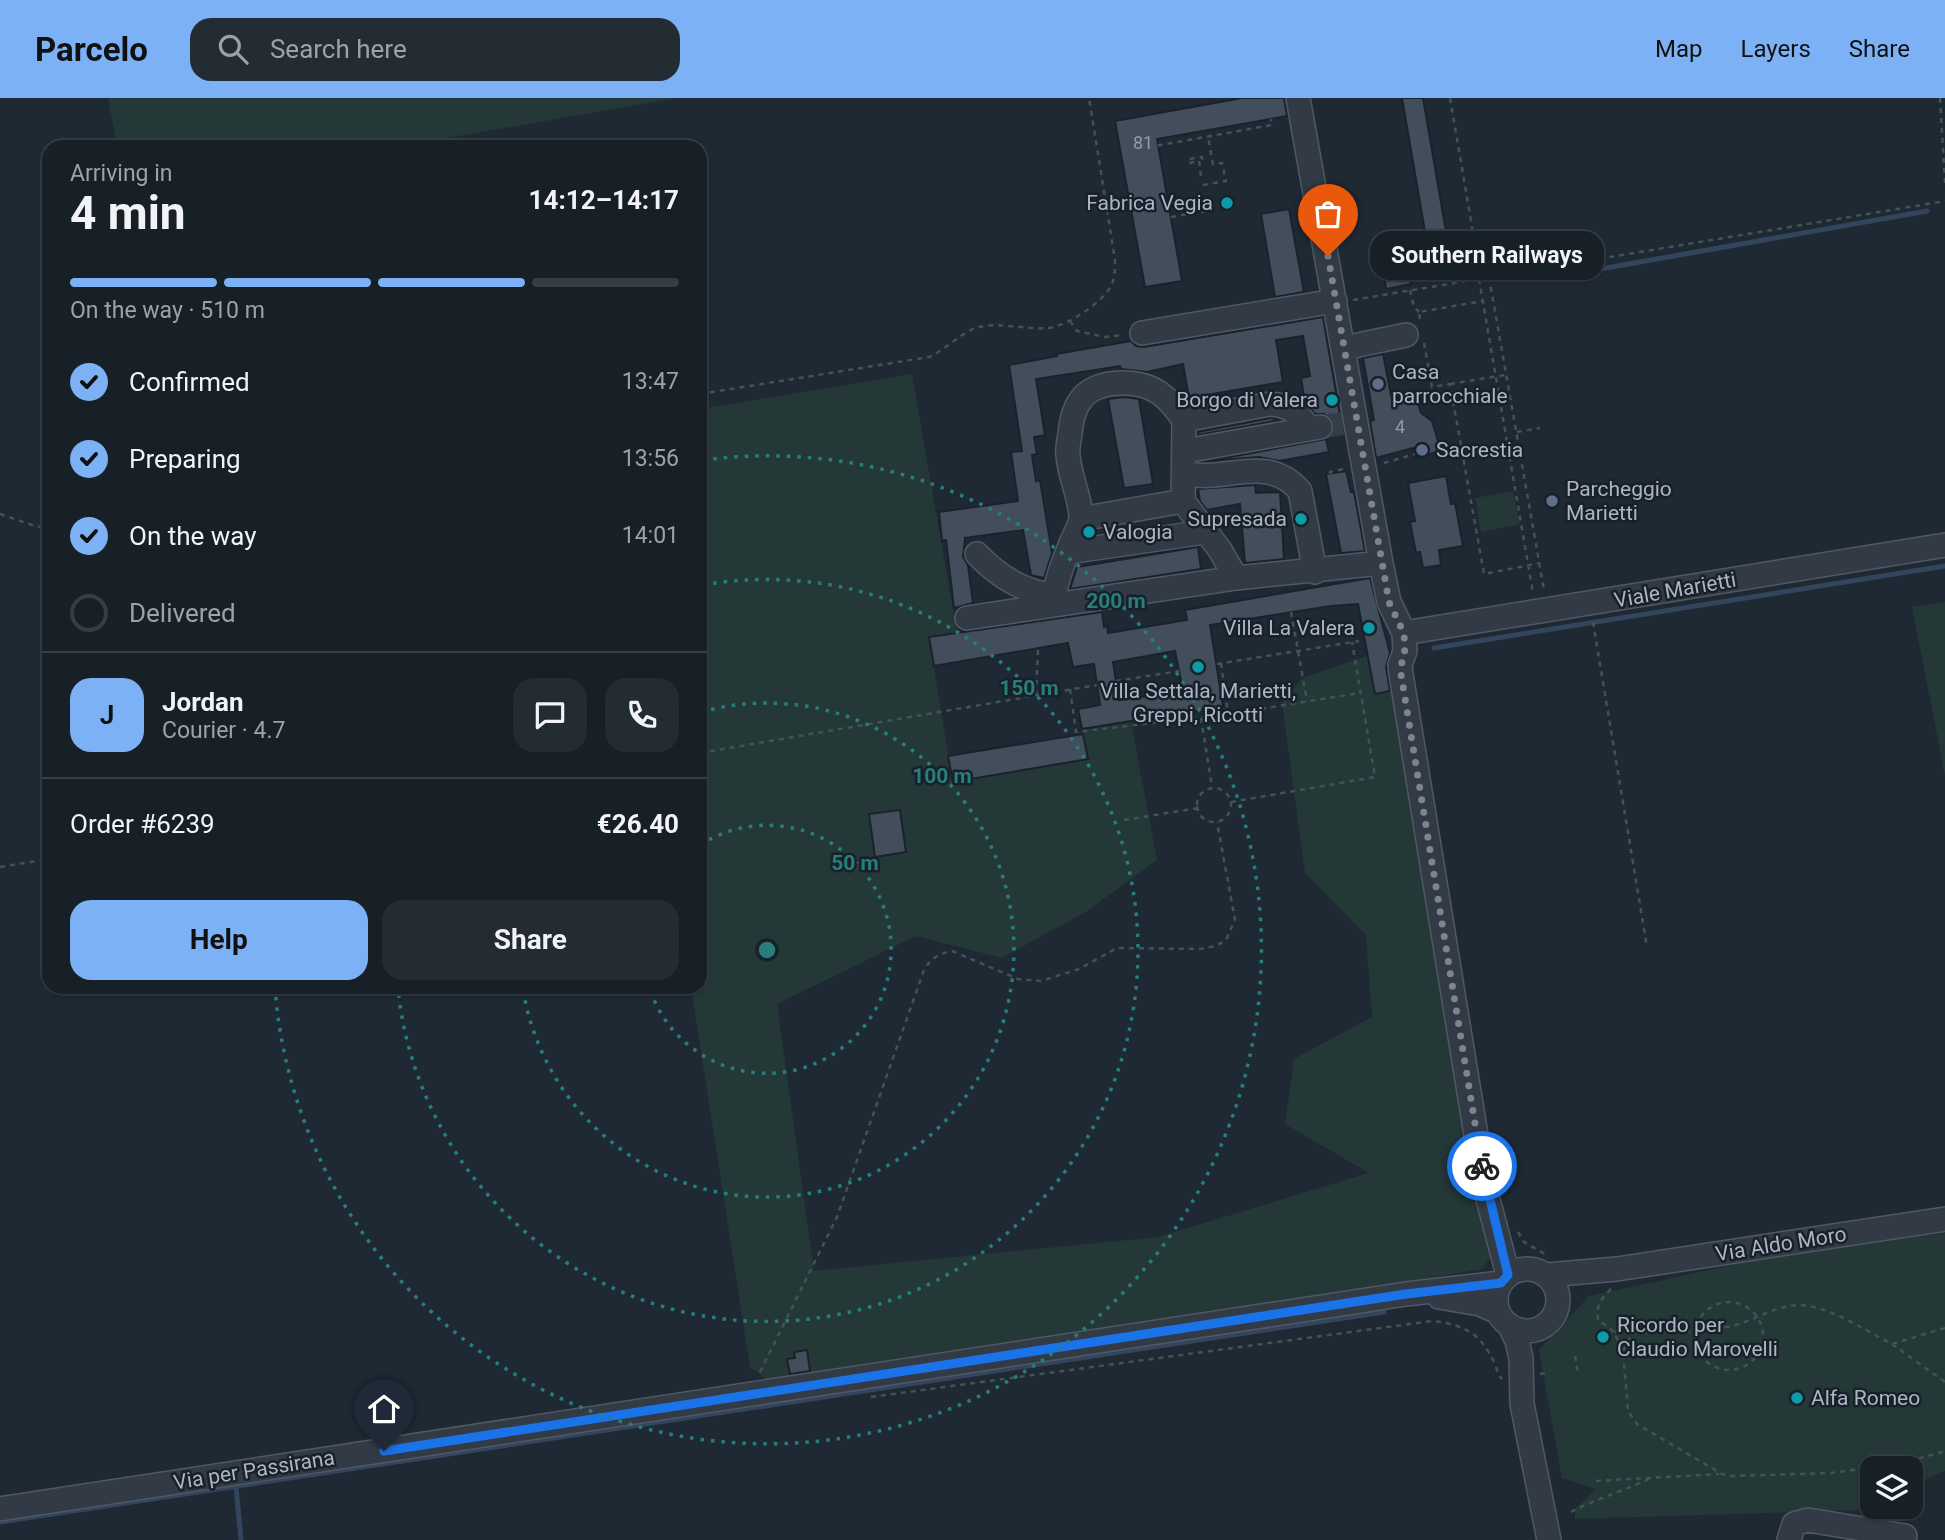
<!DOCTYPE html>
<html lang="en">
<head>
<meta charset="utf-8">
<style>
  :root { --surface:#171f27; --page:#242c33; --text:#f1f3f6; --muted:#9ea2a7; --line:#363d44; --accent:#7db1f6 }
  body { margin:0; font-family:Roboto,sans-serif; background:var(--page); color:var(--text); height:100vh; display:flex; flex-direction:column; font-size:26px; white-space:nowrap }
  * { box-sizing:border-box; margin:0 }
  p { font-size:23px; color:var(--muted) }
  .icon { flex:none; width:38px; height:38px; fill:none; stroke:currentColor; stroke-width:2; stroke-linecap:round; stroke-linejoin:round }
  .map { position:relative; flex:1; overflow:hidden }
  .details { position:absolute; left:42px; top:42px; width:665px; height:854px; display:flex; flex-direction:column; background:var(--surface); border-radius:21px; box-shadow:0 2px 5px #0004,0 0 0 2px var(--line) }
  .details>* { flex:none }
  .buttons { position:absolute; left:1860px; top:1358px; display:grid; gap:14px }
  .buttons a { display:grid; place-items:center; width:63px; height:63px; border-radius:14px; background:var(--surface); box-shadow:0 2px 5px #0004,0 0 0 2px var(--line); font-size:35px }
  .pin { position:absolute; display:grid; place-items:center; width:60px; height:60px; color:#fff; margin:-72px -30px; border-radius:50% 50% 50% 0; rotate:-45deg; box-shadow:0 0 7px #0007 }
  .pin .icon { rotate:45deg }
  .courier { position:absolute; display:grid; place-items:center; width:70px; height:70px; margin:-35px; border:5px solid #1a73e8; border-radius:50%; background:#fff; color:#222; box-shadow:0 2px 9px #0007 }
  .bubble { position:absolute; height:49px; border-radius:21px; background:var(--surface); box-shadow:0 2px 5px #0004,0 0 0 2px var(--line); font-size:23px; font-weight:700; line-height:49px; text-align:center }
  .headline em { font-style:normal; font-weight:700 }
  .headline div { display:flex; flex-direction:column-reverse }
  .headline { display:flex; align-items:center; justify-content:space-between; height:119px; padding:0 28px }
  h1 { font-size:46px; font-weight:700; line-height:52px }
  .bar { display:grid; grid-template-columns:repeat(4,1fr); gap:10px 7px; align-content:center; height:84px; padding:0 28px }
  .bar i { height:9px; border-radius:5px; background:var(--line) }
  .bar .current { background:var(--accent) }
  .bar p { grid-column:span 4 }
  .line { display:flex; align-items:center; gap:18px; padding:0 28px; border-top:2px solid var(--line) }
  .line div { flex:1 }
  .round { display:grid; place-items:center; flex:none; width:74px; height:74px; border-radius:21px; background:var(--page) }
  ol { padding:0 28px; list-style:none }
  li { display:flex; align-items:center; gap:21px; height:77px }
  li p { margin-inline-start:auto }
  li .icon { padding:7px; border-radius:50%; background:var(--accent); color:#111; stroke-width:4 }
  li:last-child { color:var(--muted) }
  li i { width:38px; height:38px; border:4px solid var(--line); border-radius:50% }
  .button { display:flex; gap:14px; margin-top:auto; padding:14px 28px }
  .button a { flex:1; height:80px; border-radius:21px; background:var(--accent); color:#111; font-size:28px; font-weight:700; line-height:80px; text-align:center }
  .button a+a { background:var(--page); color:var(--text) }
  header { display:flex; align-items:center; gap:42px; box-sizing:border-box; height:98px; padding:0 35px; background:var(--accent); color:#111 }
  header strong { font-size:33px }
  nav { display:flex; gap:38px; margin-inline-start:auto; font-size:24px }
  .search { width:490px; height:63px; background:var(--page); display:flex; align-items:center; gap:18px; box-sizing:border-box; padding:0 24px; border-radius:21px; color:var(--muted); font-size:26px }
  .map>svg:first-child { display:block }
  .green { fill:#243838 }
  .lines { fill:none; stroke-linecap:round; stroke-linejoin:round }
  .stream { stroke:#32455c; stroke-width:5 }
  .building { fill:#424e5c; stroke:#1a222b; stroke-width:2; fill-rule:evenodd }
  .minor-tunnel { stroke:#343e49; stroke-width:23; stroke-dasharray:23 11; stroke-linecap:butt }
  .minor-casing { stroke:#505864; stroke-width:26 }
  .path { stroke:#405355; stroke-width:2.5; stroke-dasharray:5 5; stroke-linecap:butt }
  .minor { stroke:#323b45; stroke-width:23 }
  .done { stroke:#7b8491; stroke-width:7; stroke-dasharray:0 12.6 }
  .route { stroke:#1a73e8; stroke-width:9 }
  .ring { fill:none; stroke:#277f7b; stroke-width:3.5; stroke-dasharray:3.5 7 }
  .culture-dot { fill:#0f9aa8; stroke:#182029; stroke-width:2.5 }
  .service-dot { fill:#5c6f8a; stroke:#182029; stroke-width:2.5 }
  .labels { text-anchor:middle; dominant-baseline:central; stroke-width:5; stroke-linejoin:round; paint-order:stroke }
  .number-label { font-size:18px; fill:#929ba9 }
  .poi-label { font-size:21px; fill:#acb5c3; stroke:#182029; text-anchor:start }
  .street-label { font-size:21px; fill:#acb5c3; stroke:#182029 }
  .centre { fill:#277f7b; stroke:#182029; stroke-width:3.5 }
  .ring-label { font-size:21px; text-anchor:middle; font-weight:bold; fill:#277f7b; stroke:#182029; stroke-width:5; stroke-linejoin:round; paint-order:stroke }
</style>
</head>
<body>
<header>
<strong>Parcelo</strong>
<div class="search"><svg class="icon" aria-label="search" viewBox="0 0 24 24"><circle cx="10" cy="10" r="6"/><path d="M15 15l6 6"/></svg>Search here</div>
<nav><a>Map</a><a>Layers</a><a>Share</a></nav>
</header>
<div class="map">
<svg width="1945" height="1442" viewBox="0 0 1945 1442">
  <rect width="100%" height="100%" fill="#1f2934"/>
  <path class="green" d="M108,0H678L395,49H117Z
    M912,276L957,535L929,540L953,684L1087,662L1082,632L1131,624L1157,762L1087,813L1002,860L916,838L777,906L814,1173L1158,1139L1369,1075L1285,1026L1294,961L1372,919L1366,837L1305,775L1282,605L1302,580L1367,558L1375,596L1397,592L1490,1160L1482,1171L1236,1213L811,1278L807,1252L794,1254L795,1260L787,1262L790,1281L769,1284L750,1269L691,889H700V311Z
    M1513,393L1520,426L1481,434L1475,400Z
    M1945,504V678L1912,509Z
    M1945,1135V1373L1911,1388V1370H1872V1406L1855,1412L1575,1421V1411L1596,1391L1562,1380L1539,1252L1589,1198L1797,1153Z"/>
  <g class="lines">
    <path class="stream" d="M1544,181L1927,113
      M1434,550L1945,468
      M236,1389L241,1442
      M0,1424L1384,1214"/>
  </g>
  <path class="building" d="M1242,0H1284L1287,18L1157,41L1182,183L1145,189L1115,23Z
    M1402,0H1423L1453,174L1410,182L1411,186L1386,191L1383,171L1430,163Z
    M1289,111L1304,194L1275,199L1261,116Z
    M1323,219L1343,335L1331,337L1334,327L1331,321L1324,316H1315L1305,305L1301,280L1310,278L1303,238L1276,242L1283,284L1189,300L1183,266L1147,274L1121,271L1120,268L1036,281L1045,337L1034,339L1037,356L1032,357L1036,383L1040,382L1052,455L1044,480L1031,477L1023,432L965,440L963,459L968,467L973,505L954,510L946,442L942,443L939,414L1018,403L1011,354L1022,353L1009,267L1057,258L1056,256L1131,243L1136,248L1144,249Z
    M1383,256L1392,302L1415,295L1421,315L1432,323L1441,353L1416,360L1413,350L1376,360L1370,323L1374,322L1363,260Z
    M1124,299L1139,301L1153,386L1124,390L1108,301Z
    M1271,320L1280,322L1198,337V334Z
    M1326,341L1329,354L1279,363L1259,359L1209,363Z
    M1346,373L1351,394H1354L1365,453L1341,455L1326,376Z
    M1446,378L1451,406L1455,405L1463,448L1439,452L1441,467L1423,470L1420,454L1416,455L1410,424L1415,423L1408,385Z
    M1255,387L1256,395L1280,394L1284,461L1245,465L1240,406L1207,412L1200,403L1198,391Z
    M1198,449L1201,471L1070,491L1077,469Z
    M1370,480L1390,555L1386,569L1390,593L1375,596L1358,506L1331,508L1210,527L1223,608L1082,631L1078,611L1100,607L1094,566L1073,569L1068,545L934,568L929,539L1102,514L1104,529L1107,528L1108,535L1187,522L1185,512ZM1175,553L1183,593L1119,602L1113,564Z
    M1083,636L1088,661L953,684L948,658Z
    M900,712L906,754L875,759L869,716Z
    M807,1252L810,1273L790,1276L787,1261L795,1260L794,1254Z"/>
  <g class="lines">
    <path class="minor-tunnel" d="M1320,329L1347,325"/>
    <g class="minor-casing">
      <path id="minor" d="M1298,0L1381,465L1389,504L1404,535L1405,553L1400,567L1401,576L1484,1086L1508,1177
        M1142,235L1335,203
        M1344,250L1406,237
        M1184,322L1183,403L1220,452L1236,480
        M1185,353L1309,331
        M1184,375C1226,386 1266,354 1300,393L1315,474
        M1081,421L1183,403
        M1068,454L1205,434
        M977,456C999,479 1022,493 1054,498
        M1053,506C1055,485 1063,465 1071,445C1074,438 1080,428 1081,420C1081,401 1069,377 1068,357C1067,351 1069,343 1070,336C1073,302 1087,285 1124,285C1154,285 1168,299 1184,322L1270,306C1289,307 1299,315 1309,331L1320,329
        M967,520L1236,480L1381,465
        M1404,535L1945,447
        M1496 1202a31 31 0 1 1 62 0a31 31 0 1 1-62 0Z
        M1547,1177L1617,1171L1945,1121
        M1439,1199L1480,1206L1498,1214
        M1510,1228L1517,1243L1521,1260L1522,1306L1549,1442
        M0,1411L1406,1196L1501,1185
        M1789,1442L1794,1426L1808,1422L1905,1438"/>
    </g>
    <path class="path" d="M1450,0L1475,146L1484,179
      M1940,0L1945,85
      M1143,44L1144,50L1272,27L1271,21
      M1201,78L1199,63L1189,65V61L1202,59L1203,64
      M1203,87L1226,83L1222,65L1213,66L1208,38
      M1171,119L1207,113
      M1489,179L1544,492
      M1479,181L1533,495
      M1410,192L1414,209L1419,214
      M1353,202L1945,103
      M1420,221L1419,214L1483,203
      M1070,223L1077,233L1105,239L1124,237
      M1424,245L1432,289L1450,286L1484,476L1540,465
      M1450,286L1505,277
      M700,296L929,259C946,252 964,232 979,229C1000,224 1027,232 1049,230C1068,227 1102,205 1111,188C1115,179 1115,172 1115,162L1089,0
      M1374,315L1399,308
      M1517,334L1540,330
      M1384,365L1415,356
      M1330,376V374L1344,371
      M0,416L35,428L49,430
      M1291,514L1307,603
      M1593,524L1647,849
      M1221,565L1228,616
      M1217,566L1359,543
      M1116,583L1179,573
      M1070,591L1076,634L1228,616L1360,595
      M1036,597L1038,550
      M1201,620L1212,689
      M700,655L1097,587
      M1197 707a17 17 0 1 1 34 0a17 17 0 1 1-34 0Z
      M1231,704L1375,679L1352,544
      M1124,722L1198,710
      M0,769L49,761
      M1518,1134L1524,1144L1545,1156
      M1611,1191C1601,1201 1596,1207 1598,1222L1614,1234
      M1695 1238a34 34 0 1 1 68 0a34 34 0 1 1-68 0Z
      M1945,1230L1892,1246C1866,1233 1837,1213 1809,1208C1777,1203 1756,1224 1727,1229C1691,1236 1651,1234 1614,1234L1623,1253L1628,1313L1637,1326L1722,1376L1732,1378L1831,1375L1899,1366L1945,1353
      M1892,1246L1945,1284
      M1623,1253L1630,1240L1637,1234
      M1575,1258L1578,1275
      M760,1274L837,1119L924,872C931,860 938,856 952,853L1018,881L1041,883L1079,871L1117,850L1200,851L1216,848L1226,842L1235,822L1217,724
      M1540,1276L1550,1274
      M871,1299L1432,1223C1466,1227 1480,1235 1495,1266C1497,1272 1499,1278 1502,1281
      M1596,1383L1719,1376
      M1571,1414C1596,1401 1623,1393 1649,1381"/>
    <use href="#minor" class="minor"/>
  </g>
  <g class="lines">
    <path class="done" d="M1328,158L1389,504C1395,519 1405,531 1405,548C1405,558 1400,565 1401,576L1482,1068"/>
    <path class="route" d="M384,1353L1406,1196L1501,1185L1508,1177L1482,1068"/>
  </g>
  <g class="ring">
    <path d="M700 747A124 124 0 1 1 649 889"/>
    <path d="M701 614A247 247 0 1 1 523 891"/>
    <path d="M703 487A371 371 0 1 1 398 891"/>
    <path d="M703 362A494 494 0 1 1 275 891"/>
  </g>
  <g class="culture-dot">
    <circle cx="1227" cy="105" r="7"/>
    <circle cx="1332" cy="302" r="7"/>
    <circle cx="1301" cy="421" r="7"/>
    <circle cx="1089" cy="434" r="7"/>
    <circle cx="1369" cy="530" r="7"/>
    <circle cx="1198" cy="569" r="7"/>
    <circle cx="1603" cy="1239" r="7"/>
    <circle cx="1797" cy="1300" r="7"/>
  </g>
  <g class="service-dot">
    <circle cx="1378" cy="286" r="7"/>
    <circle cx="1422" cy="352" r="7"/>
    <circle cx="1552" cy="403" r="7"/>
  </g>
  <g class="labels">
    <g class="number-label">
      <text x="1143" y="44">81</text>
      <text x="1400" y="328">4</text>
    </g>
    <g class="poi-label">
      <text x="1213" y="105" text-anchor="end">Fabrica Vegia</text>
      <text x="1392" y="274">Casa<tspan x="1392" dy="24">parrocchiale</tspan></text>
      <text x="1318" y="302" text-anchor="end">Borgo di Valera</text>
      <text x="1436" y="352">Sacrestia</text>
      <text x="1566" y="391">Parcheggio<tspan x="1566" dy="24">Marietti</tspan></text>
      <text x="1287" y="421" text-anchor="end">Supresada</text>
      <text x="1103" y="434">Valogia</text>
      <text x="1355" y="530" text-anchor="end">Villa La Valera</text>
      <text x="1198" y="593" text-anchor="middle">Villa Settala, Marietti,<tspan x="1198" dy="24">Greppi, Ricotti</tspan></text>
      <text x="1617" y="1227">Ricordo per<tspan x="1617" dy="24">Claudio Marovelli</tspan></text>
      <text x="1811" y="1300">Alfa Romeo</text>
    </g>
    <g class="street-label">
      <text transform="translate(1675 492) rotate(-10)">Viale Marietti</text>
      <text transform="translate(1781 1146) rotate(-9)">Via Aldo Moro</text>
      <text transform="translate(254 1372) rotate(-9)">Via per Passirana</text>
    </g>
  </g>
  <circle cx="767" cy="852" r="10" class="centre"/>
  <g class="ring-label">
    <text x="1116" y="510">200 m</text>
    <text x="1029" y="597">150 m</text>
    <text x="942" y="685">100 m</text>
    <text x="855" y="772">50 m</text>
  </g>
</svg>
<div class="buttons">
<a><svg class="icon" aria-label="layers" viewBox="0 0 24 24"><path d="M12 4l9 5-9 5-9-5zM3 14l9 5 9-5"/></svg></a>
</div>
<div class="pin" style="left:1328px;top:158px;background:#ea580c"><svg class="icon" aria-label="bag" viewBox="0 0 24 24"><path d="M5 8h14l-1 12H6zM9 8a3 3 0 0 1 6 0"/></svg></div>
<div class="pin" style="left:384px;top:1353px;background:#1f2937"><svg class="icon" aria-label="home" viewBox="0 0 24 24"><path d="M3 11l9-7 9 7M6 9v11h12V9"/></svg></div>
<div class="courier" style="left:1482px;top:1068px"><svg class="icon" aria-label="bike" viewBox="0 0 24 24"><circle cx="6" cy="16" r="4"/><circle cx="18" cy="16" r="4"/><path d="M6 16l4-8h5l3 8M10 8l3 8H6M13 5h3"/></svg></div>
<div class="bubble" style="left:1370px;top:133px;width:234px">Southern Railways</div>
<section class="details">
<div class="headline"><div><h1>4 min</h1><p>Arriving in</p></div><em>14:12–14:17</em></div>
<div class="bar"><i class="current"></i><i class="current"></i><i class="current"></i><i></i><p>On the way · 510 m</p></div>
<ol>
<li><svg class="icon" aria-label="check" viewBox="0 0 24 24"><path d="M5 12l5 5 9-10"/></svg>Confirmed<p>13:47</p></li>
<li><svg class="icon" aria-label="check" viewBox="0 0 24 24"><path d="M5 12l5 5 9-10"/></svg>Preparing<p>13:56</p></li>
<li><svg class="icon" aria-label="check" viewBox="0 0 24 24"><path d="M5 12l5 5 9-10"/></svg>On the way<p>14:01</p></li>
<li><i></i>Delivered</li>
</ol>
<div class="line" style="height:126px"><b class="round" style="background:var(--accent);color:#111">J</b><div><b>Jordan</b><p>Courier · 4.7</p></div><a class="round"><svg class="icon" aria-label="chat" viewBox="0 0 24 24"><path d="M4 5h16v11H9l-5 4z"/></svg></a><a class="round"><svg class="icon" aria-label="phone" viewBox="0 0 24 24"><path d="M5 4h4l2 5-3 2q2 4 5 5l2-3 5 2v4C11 20 4 13 5 4z"/></svg></a></div>
<div class="line" style="height:91px"><div>Order #6239</div><b>€26.40</b></div>
<div class="button"><a>Help</a><a>Share</a></div>
</section>
</div>
</body>
</html>
